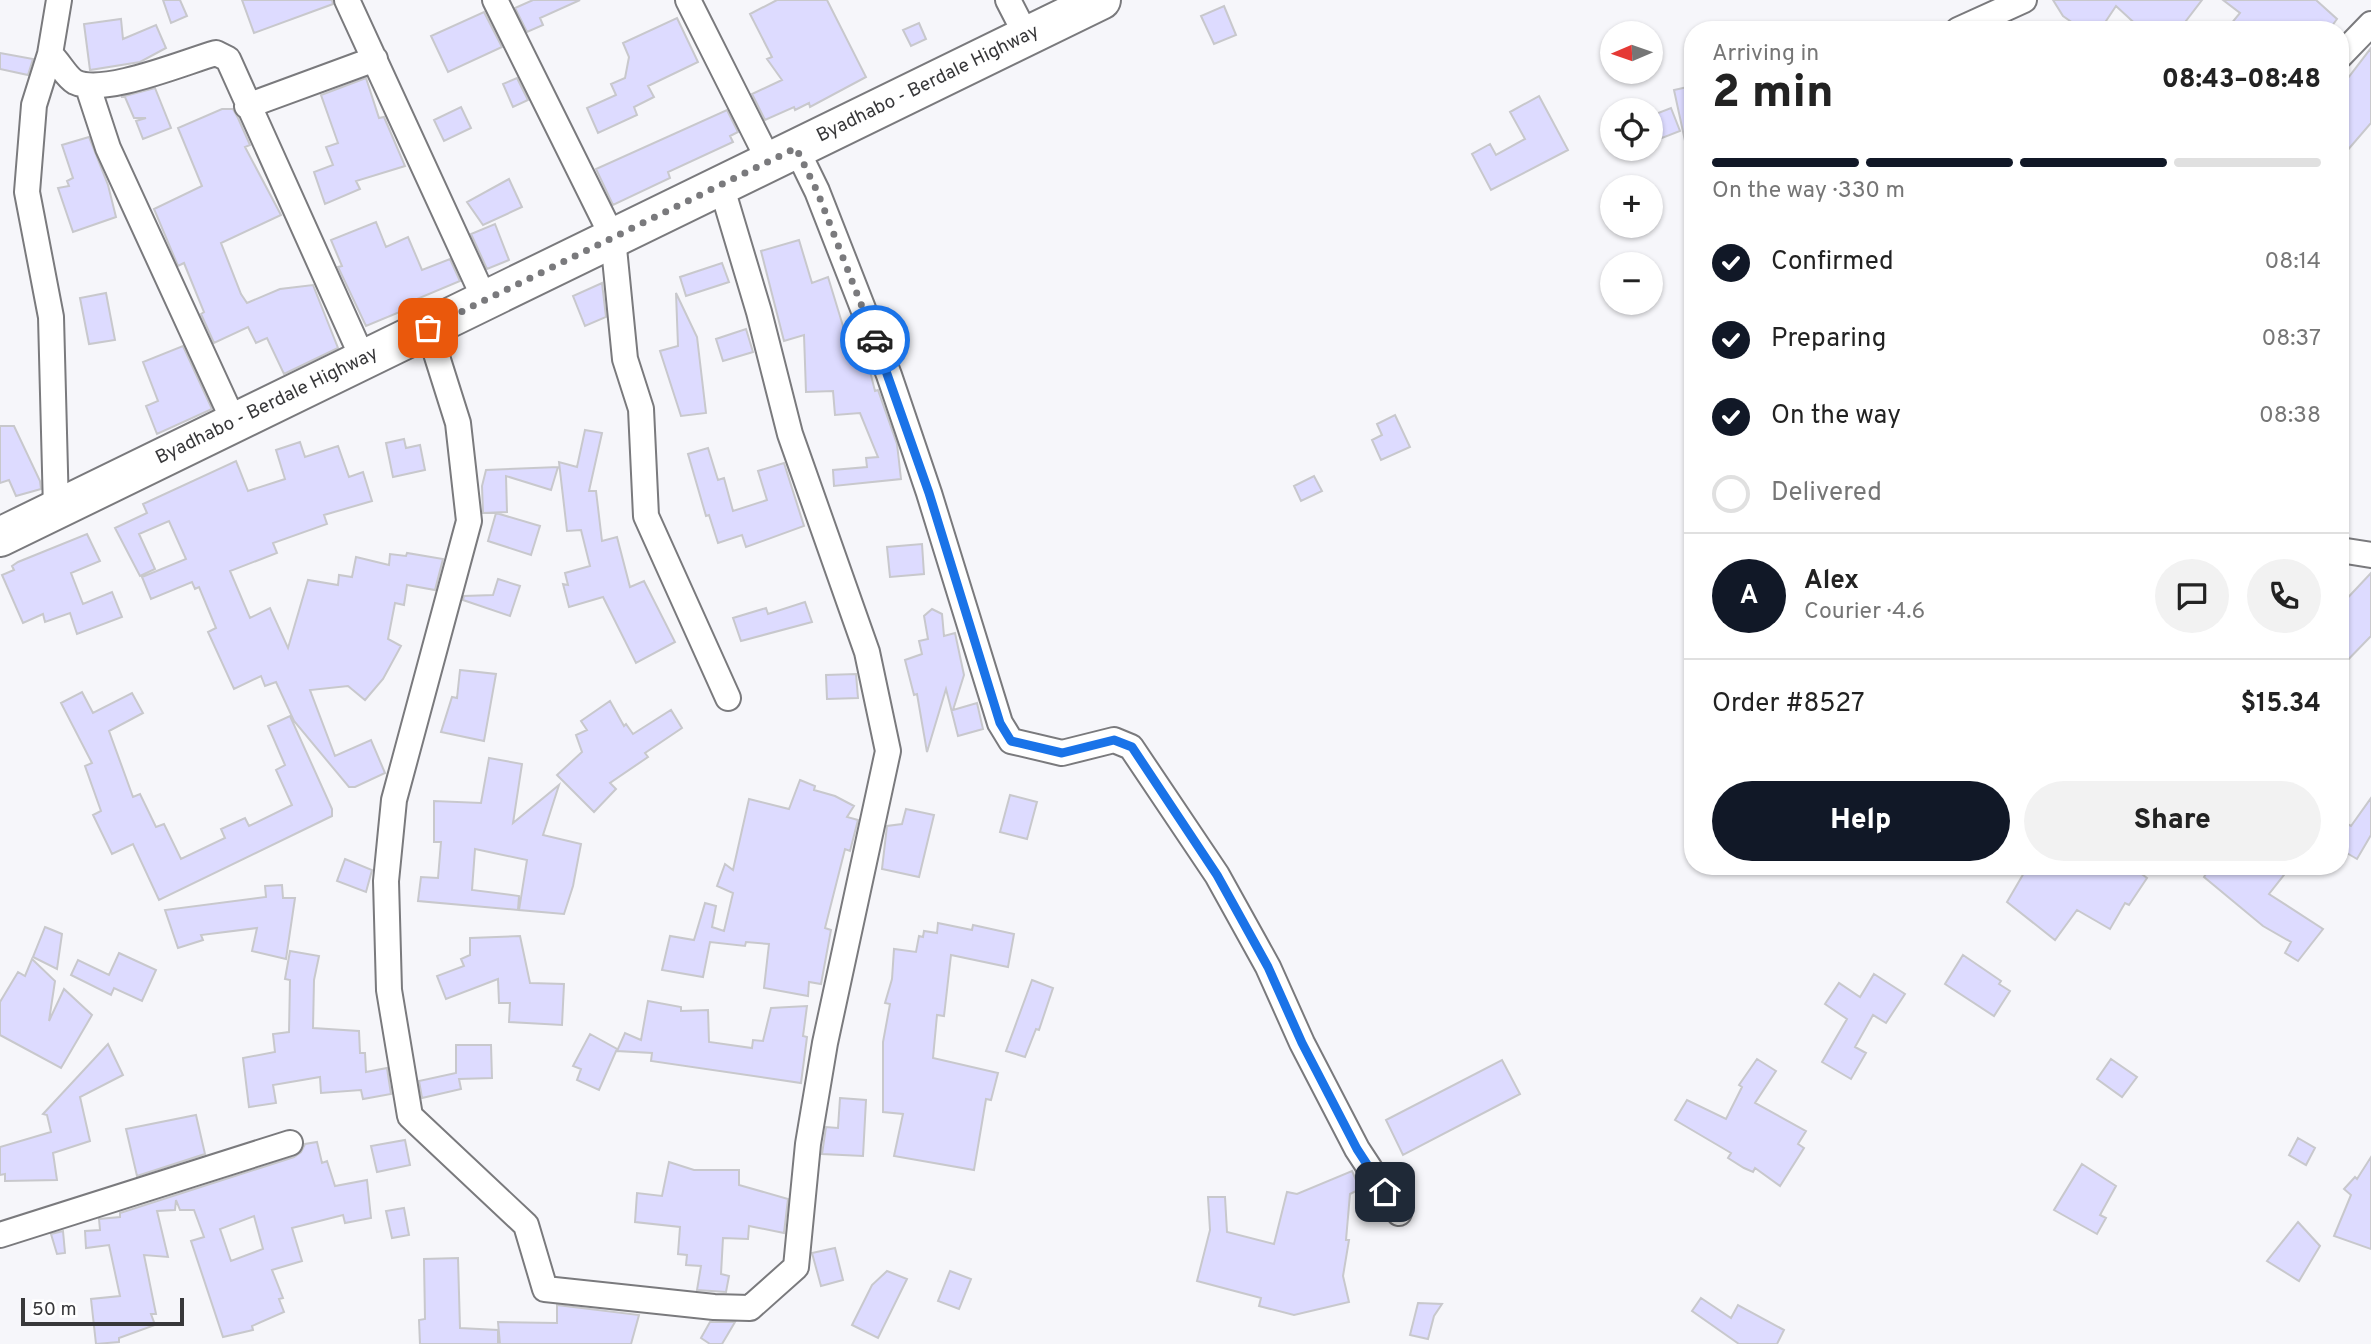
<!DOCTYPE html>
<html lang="en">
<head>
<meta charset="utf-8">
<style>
  :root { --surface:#fff; --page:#f2f2f2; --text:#222; --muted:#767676; --line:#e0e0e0; --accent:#111827 }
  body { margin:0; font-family:Overpass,sans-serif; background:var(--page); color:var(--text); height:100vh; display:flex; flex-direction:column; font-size:26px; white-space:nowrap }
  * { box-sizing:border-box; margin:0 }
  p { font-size:23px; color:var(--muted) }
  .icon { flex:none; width:38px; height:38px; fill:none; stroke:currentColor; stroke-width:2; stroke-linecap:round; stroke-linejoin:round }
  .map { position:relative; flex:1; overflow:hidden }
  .panel { position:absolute; left:1684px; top:21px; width:665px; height:854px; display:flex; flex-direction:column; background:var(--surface); border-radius:28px; box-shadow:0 2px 5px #0004 }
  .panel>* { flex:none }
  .needle { width:46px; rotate:268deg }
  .controls { position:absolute; left:1600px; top:21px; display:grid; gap:14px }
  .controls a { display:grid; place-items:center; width:63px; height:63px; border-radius:50%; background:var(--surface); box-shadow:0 2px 5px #0004; font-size:35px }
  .scale { position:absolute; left:21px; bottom:18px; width:163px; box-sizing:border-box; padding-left:7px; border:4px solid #38383a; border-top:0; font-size:19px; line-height:24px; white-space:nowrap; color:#38383a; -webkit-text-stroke:5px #fff; paint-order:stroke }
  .pin { position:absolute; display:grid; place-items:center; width:60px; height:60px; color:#fff; margin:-30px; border-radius:14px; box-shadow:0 4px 10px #0006 }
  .courier { position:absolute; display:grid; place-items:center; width:70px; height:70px; margin:-35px; border:5px solid #1a73e8; border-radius:50%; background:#fff; color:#222; box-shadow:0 2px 9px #0007 }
  .headline em { font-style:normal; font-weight:800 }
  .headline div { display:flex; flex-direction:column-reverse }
  .headline { display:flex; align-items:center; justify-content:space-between; height:119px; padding:0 28px }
  h1 { font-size:46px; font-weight:800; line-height:52px }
  .bar { display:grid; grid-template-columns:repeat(4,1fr); gap:10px 7px; align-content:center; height:84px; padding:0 28px }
  .bar i { height:9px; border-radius:5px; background:var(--line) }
  .bar .active { background:var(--accent) }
  .bar p { grid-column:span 4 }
  .line { display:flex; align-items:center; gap:18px; padding:0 28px; border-top:2px solid var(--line) }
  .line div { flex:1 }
  .round { display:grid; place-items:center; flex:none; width:74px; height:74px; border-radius:37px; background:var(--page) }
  ol { padding:0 28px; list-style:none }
  li { display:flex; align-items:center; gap:21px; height:77px }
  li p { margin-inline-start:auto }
  li .icon { padding:7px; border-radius:50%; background:var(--accent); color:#fff; stroke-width:4 }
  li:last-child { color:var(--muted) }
  li i { width:38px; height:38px; border:4px solid var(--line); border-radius:50% }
  .primary-button { display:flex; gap:14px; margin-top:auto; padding:14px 28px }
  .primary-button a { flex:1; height:80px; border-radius:42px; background:var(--accent); color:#fff; font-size:28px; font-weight:800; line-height:80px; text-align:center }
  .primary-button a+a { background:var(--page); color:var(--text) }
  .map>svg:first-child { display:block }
  .building { fill:#dddbff; stroke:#c8c8cc; stroke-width:2; fill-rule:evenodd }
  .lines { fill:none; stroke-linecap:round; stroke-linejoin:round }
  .street-casing { stroke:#7a7a7d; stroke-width:28 }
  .primary-casing { stroke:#7a7a7d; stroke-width:42 }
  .street { stroke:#fff; stroke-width:24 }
  .primary { stroke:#fff; stroke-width:38 }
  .done { stroke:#7a7a7d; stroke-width:7; stroke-dasharray:0 12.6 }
  .route { stroke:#1a73e8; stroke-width:9 }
  .labels { text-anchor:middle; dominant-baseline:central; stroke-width:7; stroke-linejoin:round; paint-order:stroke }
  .street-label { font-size:19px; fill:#38383a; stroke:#fff }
</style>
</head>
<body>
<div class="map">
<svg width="2371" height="1344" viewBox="0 0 2371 1344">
  <rect width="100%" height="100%" fill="#f6f6fa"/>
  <path class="building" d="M163,0H180L187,16L171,23Z
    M242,0H332L333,4L254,33Z
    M533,0H580L540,18L543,25L527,32L515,8Z
    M777,0H827L866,77L810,107L809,103L795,110L794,107L765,120L752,94L782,80L767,59L772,57L750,14Z
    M2053,0H2202L2179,30H2142L2116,6L2100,30H2083L2063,16Z
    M2223,0H2316L2337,19L2329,30H2226L2240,13Z
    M1224,6L1236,35L1214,44L1201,16Z
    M484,12L502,47L448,72L431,36Z
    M677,18L698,62L648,86L654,97L634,107L637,115L598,133L587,108L616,95L611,84L625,78L629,57L623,43Z
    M121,19L123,39L156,25L166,48L140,62L90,70L84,24Z
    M919,23L926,39L911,46L903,30Z
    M2371,48V123L2340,159V70L2348,78Z
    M0,53L33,59L28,75L0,69Z
    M366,78L379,118L384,117L405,166L356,181L360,189L325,204L314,172L333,165L326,147L338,143L321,95Z
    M517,78L528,100L513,107L503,84Z
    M1692,86V140L1685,141L1674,90Z
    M155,88L171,128L143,139L136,121L146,118H134L125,97H121Z
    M1539,96L1568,150L1491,190L1472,154L1490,144L1496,155L1525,139L1510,112Z
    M461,107L471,128L444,141L434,120Z
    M1671,108L1680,131L1662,138L1653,115Z
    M222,109H233L238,118L250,145L245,147L281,215L221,243L241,294L247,303L280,289L313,285L338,348L284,374L267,338L256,343L248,327L214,343L201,314L204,312L184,263L178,266L154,209L202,186L178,128Z
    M727,110L738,132L730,136L733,142L668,172L670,178L613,205L596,169Z
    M89,137L108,185L116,217L73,232L58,188L69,186L67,181L73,178L62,145Z
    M509,179L522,207L483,225L467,202Z
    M376,222L386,247L408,237L422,270L450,259L460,281L405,304L407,309L366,326L338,267L342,266L331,240Z
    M495,224L509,260L487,269L471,234Z
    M799,240L812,283L828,277L854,362L867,360L875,391L878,390L897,444L901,479L834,486L833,470L867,467L866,458L878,457L860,413L835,415L833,391L806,392L804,335L784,341L761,251Z
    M722,263L729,282L686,296L680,277Z
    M602,283L606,317L585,326L573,296Z
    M106,293L115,340L89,344L80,298Z
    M676,293L697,337L706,413L681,416L660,351L678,346Z
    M746,329L753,352L723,361L716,339Z
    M183,346L212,409L157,434L146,406L158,401L143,362Z
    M1395,415L1410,447L1381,460L1372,440L1382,435L1377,424Z
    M0,426H14L40,481L41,489L16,496L9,480L0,483Z
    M585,430L602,433L589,491H596L602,541L617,537L630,587L644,581L675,642L636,663L603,597L569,607L563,584L568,585L565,573L590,566L581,530L567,531L559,462L577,467Z
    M404,439L406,448L420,445L425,470L393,477L386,443Z
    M300,442L305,457L338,446L349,477L363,472L372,501L324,515L327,524L273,543L277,553L230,571L250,618L270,608L288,648L308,580L338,585L339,575L352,577L356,557L389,565L390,554L406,556L407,553L443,559L435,590L407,585L404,605L395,603L388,639L401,646L383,679L365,700L348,686L310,690L335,756L371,740L385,773L355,787H349L294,721L276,682L265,686L261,676L234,689L208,632L216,628L199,587L195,589L192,582L151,599L142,577L186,559L169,521L139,534L155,569L140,576L115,528L147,513L143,504L236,461L248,491L285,479L276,450Z
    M708,448L718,480L724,478L733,511L767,500L758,471L784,463L804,526L746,547L742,535L718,543L709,515L706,516L688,454Z
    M558,467L551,490L506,476L507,512L483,513L482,486L486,470Z
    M1314,476L1322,491L1301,501L1294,486Z
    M496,513L540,526L531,555L488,541Z
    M87,534L100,561L71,573L83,604L112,592L122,617L77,634L70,613L45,622L43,614L23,623L2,575L14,570L12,566L18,562Z
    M922,544L924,574L890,577L887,547Z
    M2371,573V636L2340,668V606Z
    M498,579L520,586L510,616L463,600L464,596L493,595Z
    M805,602L812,622L741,641L733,618L766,608L768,614Z
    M932,609L942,614L944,636L955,633L964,675L953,710L977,703L983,729L958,736L946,689L927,752L917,694L914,695L905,660L922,654L919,641L928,639L924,616Z
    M460,670L496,674L484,741L441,732L452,697L457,698Z
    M856,674L858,698L827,699L826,675Z
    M82,692L93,713L132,693L143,713L109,731L133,797L140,794L156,827L164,824L181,859L225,838L221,829L245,818L249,826L292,805L276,770L285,765L268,726L290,716L332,809V816L159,900L133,844L112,854L93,815L101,811L85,766L92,763L61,703Z
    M610,701L624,726L626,724L633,734L671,710L682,728L645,753L648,757L610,783L616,789L594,812L557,775L582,752L576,735L587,730L581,721Z
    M489,758L522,764L513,823L559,785L543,835L581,844L573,886L564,914L519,910L527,860L475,849L472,890L519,896L518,910L418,901L421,877L438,878L441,842H434V801L481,803Z
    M800,780L815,786L814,790L835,796L854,806L847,817L858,820L850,851L845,849L825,928L831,930L821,984L809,982L808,996L764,988L769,944L746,942L745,946L710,942L703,977L662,970L670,936L694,940L705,903L716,906L712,927L724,931L733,893L717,886L725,864L733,870L749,799L789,809Z
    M1010,795L1037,802L1027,839L1000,832Z
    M2371,798V835L2357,859L2340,849V820L2351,826Z
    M906,809L934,815L919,877L882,869L887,826L902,824Z
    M345,859L372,870L366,892L337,881Z
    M2028,866H2131L2147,878L2129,905L2125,903L2110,929L2077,910L2055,940L2007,902Z
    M2211,866H2291L2269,894L2323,929L2298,961L2285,953L2291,942L2263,926L2204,877Z
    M282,885L283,898H295L286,959L252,951L257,928L201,935L203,940L178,948L165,910L266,897L265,886Z
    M938,923L972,930L973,925L1014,934L1008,967L951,955L944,1016L937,1015L933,1058L998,1073L991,1100L986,1099L974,1170L894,1156L903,1114L883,1112V1042L890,1004L885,1003L892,979L894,949L916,952L919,936L923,937L924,931L937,933Z
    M45,927L62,934L57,969L33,957Z
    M520,936L530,983L564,984L562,1025L509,1022L510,1003H499L498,979L446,999L437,976L464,966L461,959L470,955V938Z
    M290,951L319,956L314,980L313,1028L359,1031L360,1053H365L366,1072L387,1068L391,1094L363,1099L361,1090L321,1093L320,1077L273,1085L276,1103L249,1107L243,1058L275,1052L273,1034L289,1032L290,980L285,979Z
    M119,953L156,970L142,1001L114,988L111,995L71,975L78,960L109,975Z
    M1963,955L2001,981L1999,984L2010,991L1994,1016L1945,984Z
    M32,959L55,981L49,1021L64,989L92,1015L61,1068L0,1035V1002L18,972L25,976Z
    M1874,974L1905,994L1886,1023L1873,1015L1855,1047L1866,1053L1851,1079L1822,1062L1847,1019L1825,1004L1839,983L1860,997Z
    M1032,980L1053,988L1039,1030L1036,1029L1025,1057L1006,1051Z
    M648,1001L681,1007V1011L708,1010L709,1042L752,1048L753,1040L763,1041L771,1008L807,1006L803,1036L807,1037L801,1083L651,1061L652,1053L617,1051L625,1033L641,1040Z
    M590,1034L617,1049L599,1090L577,1080L581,1069L573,1066Z
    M108,1044L123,1075L80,1097L90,1141L53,1153L57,1180L5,1181V1174L0,1175V1147L51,1132L47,1115L43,1114Z
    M456,1045H491L492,1078L459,1079L461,1089L422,1098L419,1081L456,1073Z
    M1757,1059L1776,1071L1755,1103L1806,1131L1798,1144L1804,1148L1780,1186L1755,1168L1753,1172L1744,1168L1728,1158L1731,1153L1675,1120L1687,1100L1726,1119L1742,1087L1739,1085Z
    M2111,1059L2137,1077L2122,1097L2097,1079Z
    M1502,1060L1520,1094L1403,1155L1386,1120Z
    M840,1098L866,1100L863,1156L822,1154L826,1127L838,1128Z
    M196,1115L205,1154L137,1176L126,1129Z
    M2298,1138L2315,1148L2306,1165L2289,1155Z
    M405,1140L410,1165L377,1172L371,1146Z
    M317,1142L322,1163L327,1161L335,1186L367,1180L371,1218L345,1223L343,1215L292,1228L302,1261L272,1270L283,1298L279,1299L284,1312L252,1326L253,1330L223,1337L191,1241L204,1237L194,1210H180L176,1200L175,1210L157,1211L168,1257L144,1255L156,1314H151L155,1325L119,1338V1342L96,1344L91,1299L120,1296L109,1245L86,1248L85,1231L100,1230L99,1219L120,1217V1213L294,1157L301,1152L305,1144ZM254,1216L263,1249L231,1261L220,1229Z
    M2371,1157V1249L2334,1236L2351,1195L2344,1189L2355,1177L2357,1179Z
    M669,1162L694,1170H739V1185L788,1199L784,1233L749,1226L748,1239L723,1238L721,1274L729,1276L726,1292L697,1290L701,1266L686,1265L687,1255L678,1254L680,1227L635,1222L637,1193L662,1196Z
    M2082,1164L2116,1186L2100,1215L2106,1218L2097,1234L2054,1210Z
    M1352,1171L1360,1189L1350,1194L1346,1240H1349L1343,1276L1349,1302L1294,1315L1259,1306L1261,1298L1197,1281L1210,1230L1208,1197H1225L1227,1232L1274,1244L1287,1192L1297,1194Z
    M404,1208L409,1235L392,1238L386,1211Z
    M2298,1222L2320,1246L2299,1281L2267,1261Z
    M63,1231L65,1253L57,1254L51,1234Z
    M835,1248L843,1280L821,1286L812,1253Z
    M458,1258L460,1328L498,1330V1344H420L419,1320L425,1319L424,1259Z
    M887,1271L907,1279L878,1338L852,1325L872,1285Z
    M950,1271L971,1279L959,1309L938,1301Z
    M1701,1298L1731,1318L1738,1305L1784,1330L1777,1344H1739L1692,1311Z
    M1418,1303L1442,1304L1434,1316L1428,1339L1410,1335Z
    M557,1305L639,1315L631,1344H500L498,1322L557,1323Z
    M710,1322H735L722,1344H710L701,1338Z"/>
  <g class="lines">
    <g class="street-casing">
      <path id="street" d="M59,0L50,54C59,62 66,77 75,82C104,96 184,62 216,53L228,59L363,359
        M347,0L485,300
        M495,0L613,238L625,359L641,409L646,516L728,698
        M688,0L769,161
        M1008,0L1026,35
        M1958,30L2024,0
        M50,54L34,105L27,192L51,317L56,509
        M2340,56L2371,24
        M88,87L108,148L234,422
        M247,106L375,59
        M796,148L817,191L889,375L929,493L1000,723L1011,741L1062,753L1114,740L1131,747L1217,875L1268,967L1302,1043L1357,1149L1399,1213
        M428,328L458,423L469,521L394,800L386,881L389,990L410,1116L526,1225L545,1289L714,1307L750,1308L796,1267L808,1144L825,1043L888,751L867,652L790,434L759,312L721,185
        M2340,550L2371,555
        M0,1235L290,1143"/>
    </g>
    <g class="primary-casing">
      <path id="primary" d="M0,537L1101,0"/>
    </g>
    <use href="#street" class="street"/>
    <use href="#primary" class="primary"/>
  </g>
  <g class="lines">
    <path class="done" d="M428,328L796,148L817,191L875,340"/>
    <path class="route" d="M875,340L929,493L1000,723L1011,741L1062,753L1114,740L1132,747L1217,875L1268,967L1302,1043L1357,1149L1385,1192"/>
  </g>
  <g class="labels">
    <g class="street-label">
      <text transform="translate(928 84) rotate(-26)">Byadhabo - Berdale Highway</text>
      <text transform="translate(267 406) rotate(-26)">Byadhabo - Berdale Highway</text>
    </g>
  </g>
</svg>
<div class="controls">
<a><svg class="needle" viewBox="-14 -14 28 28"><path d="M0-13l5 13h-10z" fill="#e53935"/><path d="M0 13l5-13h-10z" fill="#767676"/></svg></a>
<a><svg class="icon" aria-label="locate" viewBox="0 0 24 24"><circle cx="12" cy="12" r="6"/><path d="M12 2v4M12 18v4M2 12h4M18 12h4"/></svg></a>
<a>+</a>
<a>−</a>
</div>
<div class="scale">50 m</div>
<div class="pin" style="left:428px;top:328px;background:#ea580c"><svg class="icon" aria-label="bag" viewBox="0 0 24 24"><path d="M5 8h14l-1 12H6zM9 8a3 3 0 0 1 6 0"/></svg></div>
<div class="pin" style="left:1385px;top:1192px;background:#1f2937"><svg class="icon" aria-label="home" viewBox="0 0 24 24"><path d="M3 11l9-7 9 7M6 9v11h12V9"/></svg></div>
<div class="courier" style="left:875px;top:340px"><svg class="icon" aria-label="car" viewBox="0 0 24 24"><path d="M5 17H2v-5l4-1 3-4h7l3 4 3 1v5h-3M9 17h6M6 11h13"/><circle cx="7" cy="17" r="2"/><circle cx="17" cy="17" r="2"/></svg></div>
<section class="panel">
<div class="headline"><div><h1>2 min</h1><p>Arriving in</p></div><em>08:43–08:48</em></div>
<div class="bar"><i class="active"></i><i class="active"></i><i class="active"></i><i></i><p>On the way · 330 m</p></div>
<ol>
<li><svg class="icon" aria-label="check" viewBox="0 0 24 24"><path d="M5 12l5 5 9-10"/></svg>Confirmed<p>08:14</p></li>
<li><svg class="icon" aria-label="check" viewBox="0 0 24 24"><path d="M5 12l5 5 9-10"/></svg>Preparing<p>08:37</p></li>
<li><svg class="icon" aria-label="check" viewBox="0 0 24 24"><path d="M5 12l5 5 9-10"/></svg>On the way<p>08:38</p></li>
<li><i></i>Delivered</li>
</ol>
<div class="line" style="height:126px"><b class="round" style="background:var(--accent);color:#fff">A</b><div><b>Alex</b><p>Courier · 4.6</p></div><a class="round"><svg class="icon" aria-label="chat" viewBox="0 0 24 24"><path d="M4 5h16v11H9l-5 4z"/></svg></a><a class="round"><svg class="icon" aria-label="phone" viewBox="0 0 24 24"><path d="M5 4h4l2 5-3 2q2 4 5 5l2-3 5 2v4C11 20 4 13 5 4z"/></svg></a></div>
<div class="line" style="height:91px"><div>Order #8527</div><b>$15.34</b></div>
<div class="primary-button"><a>Help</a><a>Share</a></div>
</section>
</div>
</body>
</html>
